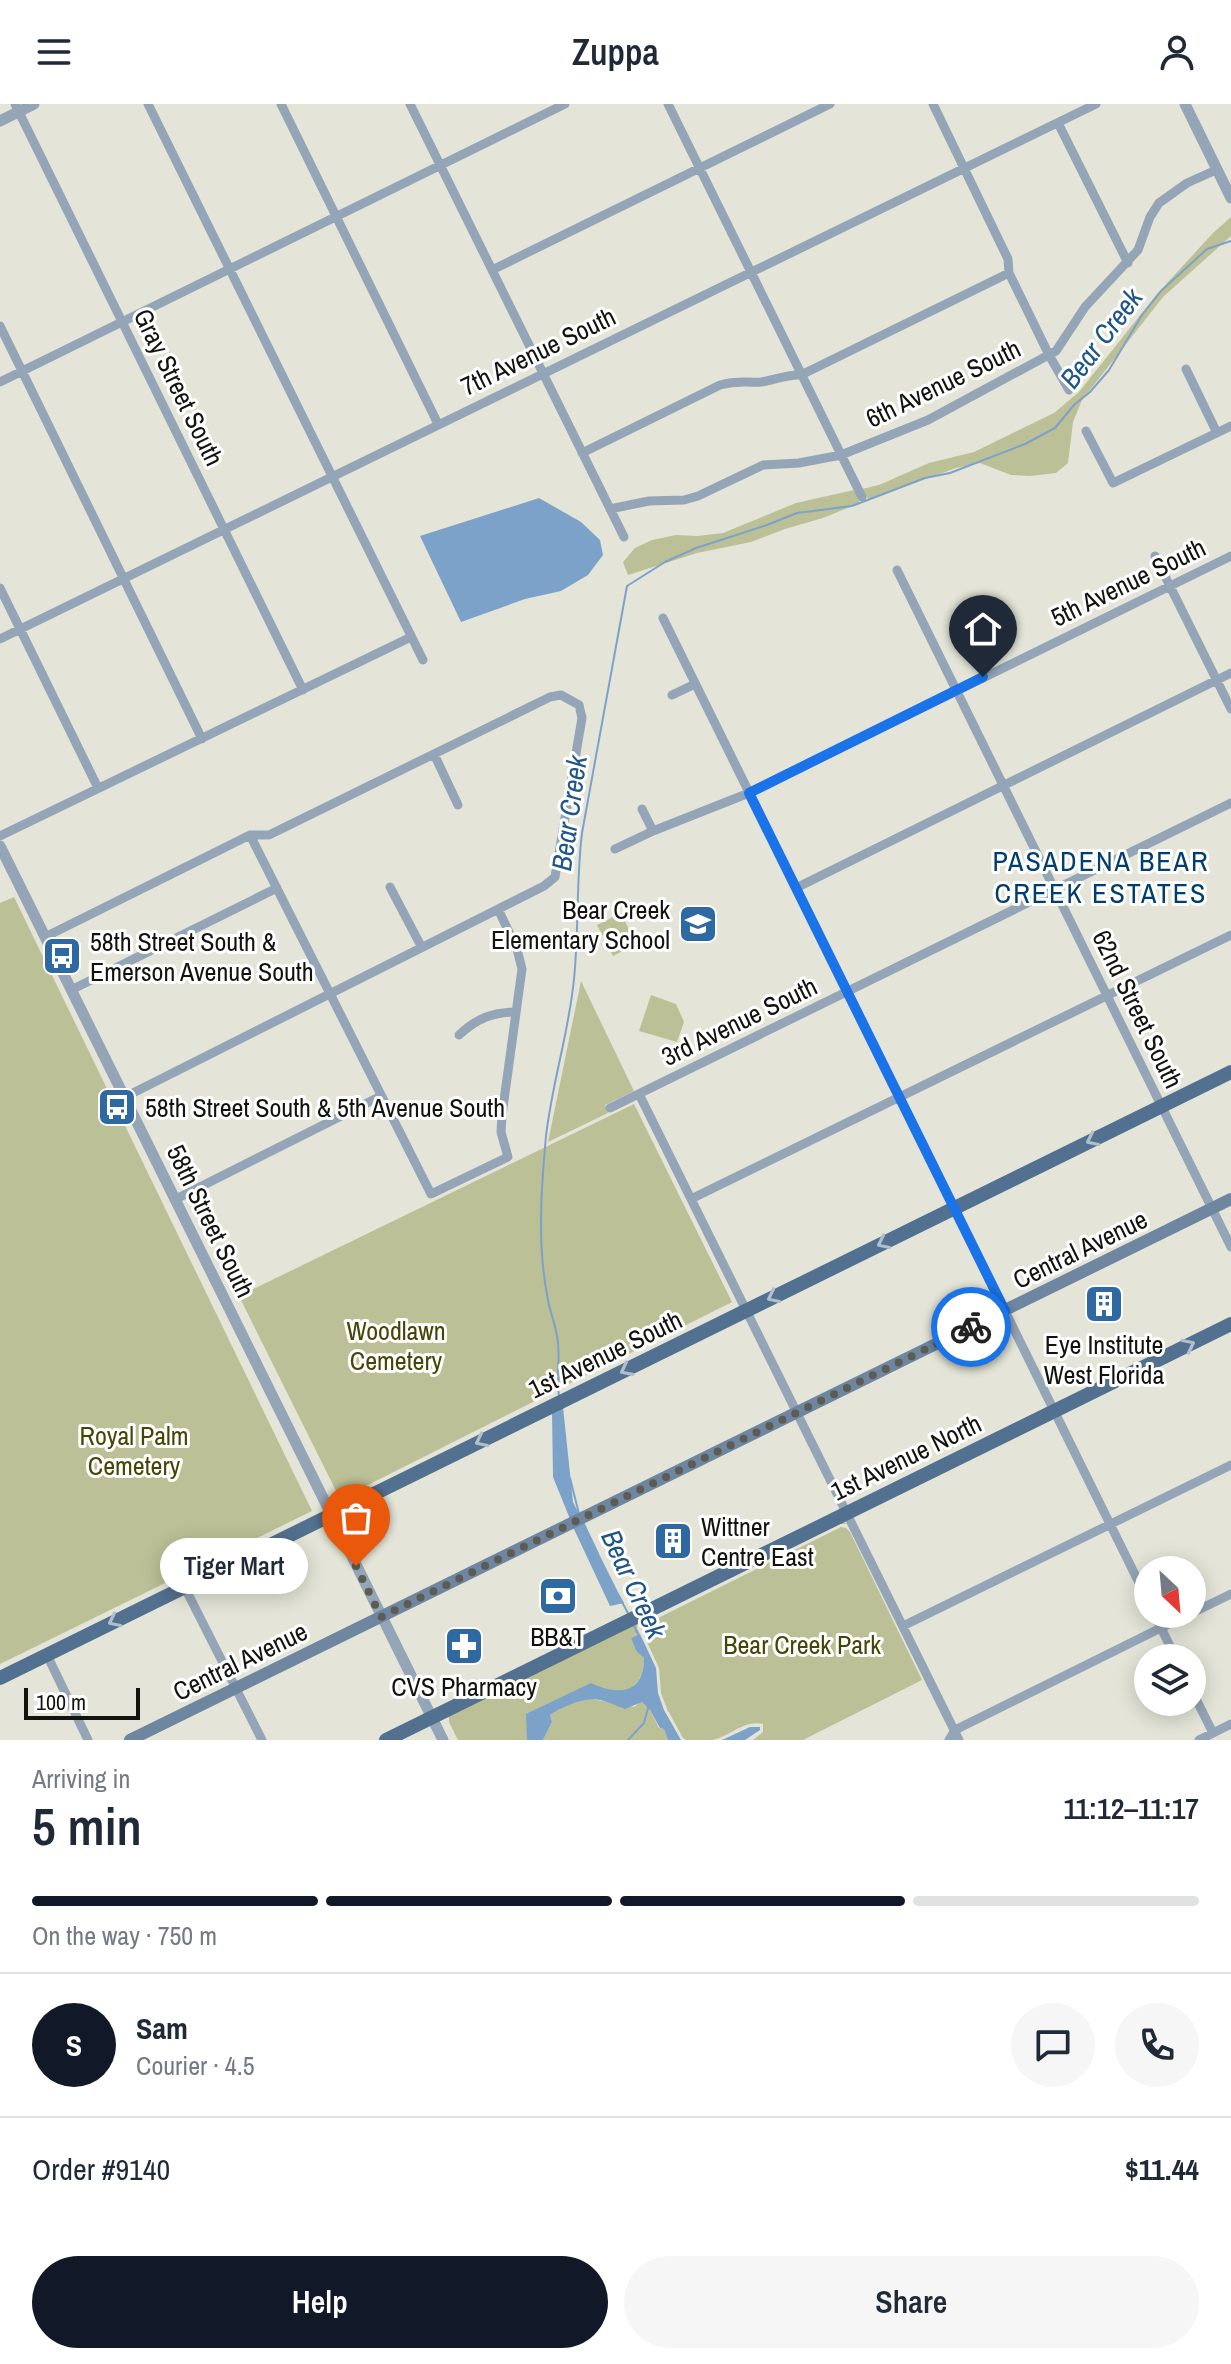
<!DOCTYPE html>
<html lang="en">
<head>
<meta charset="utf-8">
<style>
  :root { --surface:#fff; --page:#f6f6f7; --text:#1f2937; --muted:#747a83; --line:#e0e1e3; --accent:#111827 }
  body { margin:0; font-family:"Archivo Narrow",sans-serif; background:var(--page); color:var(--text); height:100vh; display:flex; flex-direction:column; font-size:30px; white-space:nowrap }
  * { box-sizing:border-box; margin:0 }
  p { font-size:26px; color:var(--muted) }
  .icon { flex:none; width:44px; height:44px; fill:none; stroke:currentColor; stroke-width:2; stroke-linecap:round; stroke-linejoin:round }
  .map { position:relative; height:1636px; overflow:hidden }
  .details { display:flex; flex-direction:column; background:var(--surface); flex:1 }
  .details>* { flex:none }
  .needle { width:52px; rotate:154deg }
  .controls { position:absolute; left:1134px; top:1452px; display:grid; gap:16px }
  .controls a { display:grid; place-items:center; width:72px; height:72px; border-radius:50%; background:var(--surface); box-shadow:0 4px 20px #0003; font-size:40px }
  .scale { position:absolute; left:24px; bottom:20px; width:116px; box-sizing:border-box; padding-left:8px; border:4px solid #12130e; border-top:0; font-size:22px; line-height:28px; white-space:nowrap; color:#12130e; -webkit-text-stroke:6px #fff; paint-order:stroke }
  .pin { position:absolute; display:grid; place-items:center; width:68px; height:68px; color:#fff; margin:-82px -34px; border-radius:50% 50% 50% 0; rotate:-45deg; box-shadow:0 0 8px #0007 }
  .pin .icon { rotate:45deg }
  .courier { position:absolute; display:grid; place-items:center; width:80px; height:80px; margin:-40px; border:6px solid #1a73e8; border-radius:50%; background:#fff; color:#222; box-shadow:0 2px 10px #0007 }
  .bubble { position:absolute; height:56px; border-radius:28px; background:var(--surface); box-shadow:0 4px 20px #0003; font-size:26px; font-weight:600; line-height:56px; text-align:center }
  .head em { font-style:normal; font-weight:600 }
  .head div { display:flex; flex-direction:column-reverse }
  .head { display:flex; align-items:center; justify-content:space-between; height:136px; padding:0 32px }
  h1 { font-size:52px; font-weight:600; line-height:60px }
  .bar { display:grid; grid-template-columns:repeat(4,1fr); gap:12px 8px; align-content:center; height:96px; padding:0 32px }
  .bar i { height:10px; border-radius:6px; background:var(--line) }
  .bar .on { background:var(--accent) }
  .bar p { grid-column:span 4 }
  .line { display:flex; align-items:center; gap:20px; padding:0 32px; border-top:2px solid var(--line) }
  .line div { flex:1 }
  .round { display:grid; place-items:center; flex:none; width:84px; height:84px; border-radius:42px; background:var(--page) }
  .button { display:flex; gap:16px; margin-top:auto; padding:16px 32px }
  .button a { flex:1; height:92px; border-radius:48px; background:var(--accent); color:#fff; font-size:32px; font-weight:600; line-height:92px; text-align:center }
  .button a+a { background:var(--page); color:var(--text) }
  header { display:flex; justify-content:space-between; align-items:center; height:104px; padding:0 32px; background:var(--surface); font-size:36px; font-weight:600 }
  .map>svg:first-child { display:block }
  .green { fill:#bcc096 }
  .water { fill:#7ca2c9 }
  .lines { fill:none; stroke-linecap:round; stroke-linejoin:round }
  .stream { stroke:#7ca2c9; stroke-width:2 }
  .minor { stroke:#94a5b7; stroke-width:9 }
  .tertiary { stroke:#94a5b7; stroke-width:11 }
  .secondary { stroke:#6e86a0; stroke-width:12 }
  .primary { stroke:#52708f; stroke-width:14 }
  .oneway { stroke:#b1bfcd }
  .done { stroke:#5c5c55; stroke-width:8; stroke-dasharray:0 14.4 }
  .route { stroke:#1a73e8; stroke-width:10 }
  .labels { text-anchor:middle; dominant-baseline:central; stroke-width:6; stroke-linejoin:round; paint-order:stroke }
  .street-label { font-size:26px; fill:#12130e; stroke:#fff }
  .poi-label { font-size:26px; fill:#12130e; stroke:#fff; text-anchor:start }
  .park-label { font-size:26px; fill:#444605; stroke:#fff }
  .water-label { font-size:28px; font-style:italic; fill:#1f5689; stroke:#fff }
  .neighbourhood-label { font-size:28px; letter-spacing:2px; fill:#003e6e; stroke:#fff }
</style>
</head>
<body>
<header><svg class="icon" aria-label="menu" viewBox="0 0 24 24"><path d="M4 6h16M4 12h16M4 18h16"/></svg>Zuppa<svg class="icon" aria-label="person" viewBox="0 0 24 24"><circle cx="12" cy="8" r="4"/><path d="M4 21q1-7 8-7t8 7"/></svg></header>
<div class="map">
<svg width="1231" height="1636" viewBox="0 0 1231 1636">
  <rect width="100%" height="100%" fill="#e4e5d8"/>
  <path class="green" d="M1231,113V132L1163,193L1082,296L1073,318L1068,359L1056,369L1030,372L1011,371L980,359L956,364L865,397L868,395L862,385L879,381L929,359L974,348L1054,309L1079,288L1157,190L1213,129Z
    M854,386L860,399L823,414L785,425L751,438L697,449L628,471L623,458L635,444L652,436L676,431L697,432L723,429L796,399Z
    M14,793L312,1407L0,1560V799Z
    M621,809L636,840L613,852L597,821Z
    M581,877L634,987L605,1001L608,1009L548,1038Z
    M651,891L676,900L684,918L677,938L639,927Z
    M634,1000L732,1198L340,1395L239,1192Z
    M843,1416L846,1420H840L638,1519L637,1524L640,1530L631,1534L636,1547L644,1554C644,1581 627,1593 602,1585L527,1610V1636H458L449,1618V1610Z
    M841,1423L846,1424L850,1428L922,1576L803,1636H753L763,1628V1620C743,1616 731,1632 713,1636C705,1636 694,1636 686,1636L683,1634L667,1605L661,1589L659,1564L640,1523Z
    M587,1594L634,1603L642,1597L650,1606L659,1624L664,1625L668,1636H543L552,1618L550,1611L558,1605Z"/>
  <path class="water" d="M539,394L581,418L600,436L603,451L588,471L561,487L525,495L461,518L420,432Z
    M563,1303L573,1398L579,1410L570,1415L553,1373L552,1308Z
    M583,1418L618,1488L624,1499L610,1502L573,1423Z
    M640,1530L656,1564L658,1589L664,1606L681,1636H668L664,1625L660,1624L650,1606L642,1598L625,1605C604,1597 597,1591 574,1599C565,1603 558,1605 550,1611L552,1618L543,1636H527L526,1610L591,1579C618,1592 644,1590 644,1554L636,1547L631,1534Z
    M750,1623H760V1626L745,1636H722Z"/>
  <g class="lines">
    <path class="stream" d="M559,1292C556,1272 561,1252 557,1232C555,1219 550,1208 548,1196C537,1142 541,1086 546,1032C552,979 569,928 574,875C579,826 576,778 582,729L627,482L665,458L696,444L767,421L797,409L852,402L925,374L950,369L1025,340L1055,324L1074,301L1090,288L1109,266L1142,211L1161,187L1207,145L1231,137
      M570,1374L579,1410
      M584,1420L598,1450
      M622,1498L629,1511
      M633,1520L639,1532
      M628,1636L644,1619L648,1604"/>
    <path class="minor" d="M15,0L303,586
      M148,0L423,556
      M281,0L438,320
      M410,0L624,433
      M668,0L862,393
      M933,0L1008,155L1009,169L1049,251L1069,286
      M1058,19L1128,159
      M492,166L830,0
      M0,222L202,635
      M1186,265L1217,329
      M0,278L565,0
      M1086,327L1113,379L1231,322
      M582,349L720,281C739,276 744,279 761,278C775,276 787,270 801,271L1009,169
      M610,405L649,397L684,396L698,392L763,361L799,359L841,351L928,316L1056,247L1085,203L1138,146L1150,113L1159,99L1187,79L1216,66
      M1155,452L1231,605
      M897,466L1231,1143
      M0,484L98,684
      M663,514L1148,1497
      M0,535L1096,0
      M672,591L695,580
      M434,650L458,701
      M642,705L653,727
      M250,731L431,1090L508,1053L501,1028L502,1011L522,865L517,845L498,805
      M0,732L411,533
      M615,745L653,727L749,689L1231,452
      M390,783L421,842
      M796,784L1231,569
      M45,833L250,731H269L550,593L561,591L579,601L582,614L555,773L544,782L125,993
      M71,886L277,784
      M459,931C476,915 492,908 516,908
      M639,990L959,1636
      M610,1004L1231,699
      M176,1095L381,992
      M691,1095L1231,831
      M184,1482L262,1636
      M1192,1509L1231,1490
      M1154,1510L1176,1554
      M903,1522L1231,1361
      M47,1551L88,1636
      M1192,1587L1213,1629
      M949,1636L955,1626L1189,1510
      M1199,1636L1231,1620"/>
    <path class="tertiary" d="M1185,0L1231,94
      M0,17L34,0
      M0,742L443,1636"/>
    <path class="secondary" d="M130,1636L1231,1095"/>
    <path class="primary" d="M0,1574L1231,968
      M386,1636L1231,1220"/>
  </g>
  <defs><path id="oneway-chevron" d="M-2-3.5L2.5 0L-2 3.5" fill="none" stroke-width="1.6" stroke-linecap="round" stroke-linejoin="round" transform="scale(2)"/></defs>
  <g class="oneway">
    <use href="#oneway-chevron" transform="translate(1092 1036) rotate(154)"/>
    <use href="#oneway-chevron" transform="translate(883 1139) rotate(154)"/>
    <use href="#oneway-chevron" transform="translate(773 1193) rotate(154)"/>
    <use href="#oneway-chevron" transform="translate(1189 1241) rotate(-26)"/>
    <use href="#oneway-chevron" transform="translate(626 1266) rotate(153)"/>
    <use href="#oneway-chevron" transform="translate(481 1337) rotate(154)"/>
    <use href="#oneway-chevron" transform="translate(114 1517) rotate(154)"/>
  </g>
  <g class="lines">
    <path class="done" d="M356,1462L381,1513L971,1223"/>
    <path class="route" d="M971,1223L1005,1207L749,689L983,573"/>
  </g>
  <defs>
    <g id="school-square" transform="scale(2)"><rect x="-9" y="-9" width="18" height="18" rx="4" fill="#2e6aa1" stroke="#fff"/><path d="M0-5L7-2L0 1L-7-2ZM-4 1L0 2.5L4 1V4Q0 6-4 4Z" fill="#fff"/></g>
    <g id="bus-square" transform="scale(2)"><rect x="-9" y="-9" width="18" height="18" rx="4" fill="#2e6aa1" stroke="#fff"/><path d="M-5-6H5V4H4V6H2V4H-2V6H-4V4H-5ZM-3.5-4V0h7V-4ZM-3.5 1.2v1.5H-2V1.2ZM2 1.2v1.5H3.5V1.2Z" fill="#fff"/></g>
    <g id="building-square" transform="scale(2)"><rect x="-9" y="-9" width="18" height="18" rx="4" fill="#2e6aa1" stroke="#fff"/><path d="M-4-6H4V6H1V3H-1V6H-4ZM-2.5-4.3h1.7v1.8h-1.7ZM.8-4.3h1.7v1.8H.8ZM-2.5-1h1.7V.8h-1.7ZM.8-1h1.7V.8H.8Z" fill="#fff"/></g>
    <g id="bank-square" transform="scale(2)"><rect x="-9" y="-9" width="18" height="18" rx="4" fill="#2e6aa1" stroke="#fff"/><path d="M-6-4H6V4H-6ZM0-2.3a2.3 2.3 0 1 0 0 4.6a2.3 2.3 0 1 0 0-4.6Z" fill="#fff"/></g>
    <g id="pharmacy-square" transform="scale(2)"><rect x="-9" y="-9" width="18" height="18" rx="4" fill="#2e6aa1" stroke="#fff"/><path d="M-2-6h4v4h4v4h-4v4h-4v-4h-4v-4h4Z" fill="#fff"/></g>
  </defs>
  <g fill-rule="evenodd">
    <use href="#school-square" x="698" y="820"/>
    <use href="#bus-square" x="62" y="852"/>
    <use href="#bus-square" x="117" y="1003"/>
    <use href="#building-square" x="1104" y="1200"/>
    <use href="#building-square" x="673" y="1437"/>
    <use href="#bank-square" x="558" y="1492"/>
    <use href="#pharmacy-square" x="464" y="1542"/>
  </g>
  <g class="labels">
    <g class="street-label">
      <text transform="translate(538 247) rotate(-26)">7th Avenue South</text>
      <text transform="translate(943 279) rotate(-26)">6th Avenue South</text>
      <text transform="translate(179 283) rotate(64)">Gray Street South</text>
      <text transform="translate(1128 478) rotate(-26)">5th Avenue South</text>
      <text transform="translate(1138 905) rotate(64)">62nd Street South</text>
      <text transform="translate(739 917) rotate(-26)">3rd Avenue South</text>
      <text transform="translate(211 1117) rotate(64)">58th Street South</text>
      <text transform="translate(1080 1145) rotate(-26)">Central Avenue</text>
      <text transform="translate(605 1250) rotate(-26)">1st Avenue South</text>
      <text transform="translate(906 1353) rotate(-26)">1st Avenue North</text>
      <text transform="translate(240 1557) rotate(-26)">Central Avenue</text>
    </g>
    <g class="poi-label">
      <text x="670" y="805" text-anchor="end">Bear Creek<tspan x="670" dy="30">Elementary School</tspan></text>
      <text x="90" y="837">58th Street South &amp;<tspan x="90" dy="30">Emerson Avenue South</tspan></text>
      <text x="145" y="1003">58th Street South &amp; 5th Avenue South</text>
      <text x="1104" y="1240" text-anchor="middle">Eye Institute<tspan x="1104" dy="30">West Florida</tspan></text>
      <text x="701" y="1422">Wittner<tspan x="701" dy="30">Centre East</tspan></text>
      <text x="558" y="1532" text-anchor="middle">BB&amp;T</text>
      <text x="464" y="1582" text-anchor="middle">CVS Pharmacy</text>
    </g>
    <g class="park-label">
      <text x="396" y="1226">Woodlawn<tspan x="396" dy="30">Cemetery</tspan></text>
      <text x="134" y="1331">Royal Palm<tspan x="134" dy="30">Cemetery</tspan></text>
      <text x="802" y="1540">Bear Creek Park</text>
    </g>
    <g class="water-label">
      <text transform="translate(1101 234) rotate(-53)">Bear Creek</text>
      <text transform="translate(569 709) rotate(-82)">Bear Creek</text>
      <text transform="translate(634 1480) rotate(65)">Bear Creek</text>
    </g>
    <g class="neighbourhood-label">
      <text x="1101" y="757">PASADENA BEAR<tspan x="1101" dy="32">CREEK ESTATES</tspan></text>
    </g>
  </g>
</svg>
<div class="controls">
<a><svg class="needle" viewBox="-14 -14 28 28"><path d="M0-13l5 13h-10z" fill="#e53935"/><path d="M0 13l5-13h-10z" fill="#747a83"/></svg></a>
<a><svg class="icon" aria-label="layers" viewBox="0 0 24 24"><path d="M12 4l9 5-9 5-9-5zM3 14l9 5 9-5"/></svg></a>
</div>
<div class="scale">100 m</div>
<div class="pin" style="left:356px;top:1462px;background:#ea580c"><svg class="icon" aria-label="bag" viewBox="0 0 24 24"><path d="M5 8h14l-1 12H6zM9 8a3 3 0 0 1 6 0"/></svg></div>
<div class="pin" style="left:983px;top:573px;background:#1f2937"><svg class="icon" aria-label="home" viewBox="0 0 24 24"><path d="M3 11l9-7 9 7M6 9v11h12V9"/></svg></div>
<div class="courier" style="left:971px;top:1223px"><svg class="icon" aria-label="bike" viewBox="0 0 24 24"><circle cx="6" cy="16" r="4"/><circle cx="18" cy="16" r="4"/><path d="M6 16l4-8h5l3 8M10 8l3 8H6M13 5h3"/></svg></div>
<div class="bubble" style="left:160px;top:1434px;width:148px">Tiger Mart</div>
</div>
<section class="details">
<div class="head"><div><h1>5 min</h1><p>Arriving in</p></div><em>11:12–11:17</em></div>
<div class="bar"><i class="on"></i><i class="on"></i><i class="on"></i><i></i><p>On the way · 750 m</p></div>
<div class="line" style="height:144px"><b class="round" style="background:var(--accent);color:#fff">S</b><div><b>Sam</b><p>Courier · 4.5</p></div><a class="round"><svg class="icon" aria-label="chat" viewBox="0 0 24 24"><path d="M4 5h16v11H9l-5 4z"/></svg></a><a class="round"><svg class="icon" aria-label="phone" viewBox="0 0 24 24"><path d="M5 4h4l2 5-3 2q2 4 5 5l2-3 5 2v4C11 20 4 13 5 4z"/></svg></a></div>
<div class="line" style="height:104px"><div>Order #9140</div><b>$11.44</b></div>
<div class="button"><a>Help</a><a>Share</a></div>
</section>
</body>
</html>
